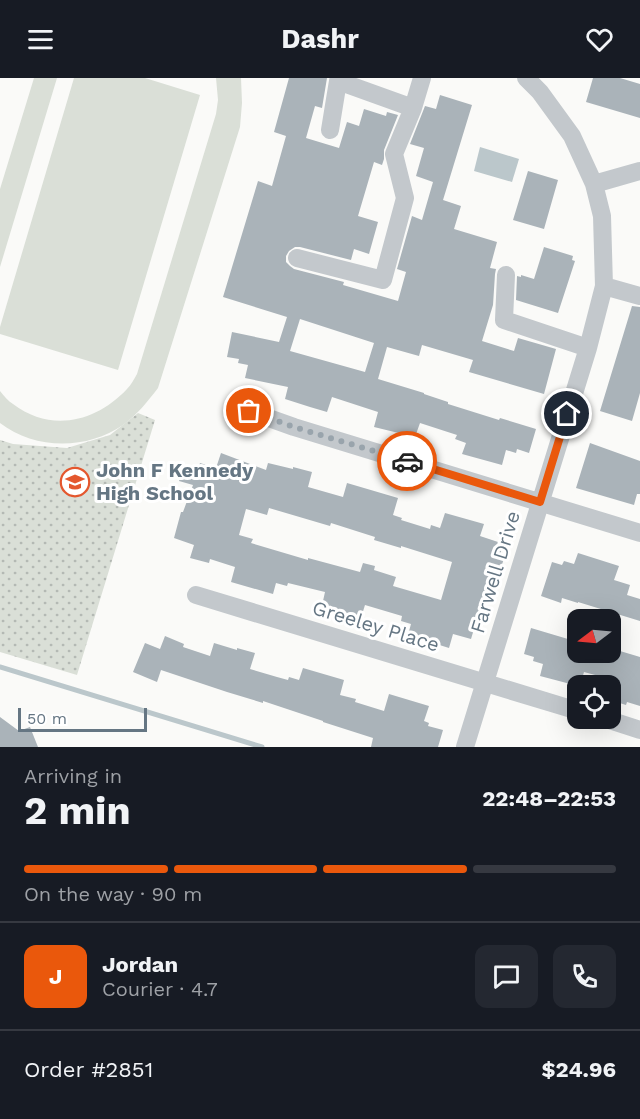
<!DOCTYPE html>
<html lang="en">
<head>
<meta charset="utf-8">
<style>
  :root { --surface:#171b24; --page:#242831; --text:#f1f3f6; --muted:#9ea1a6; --line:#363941; --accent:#ea580c }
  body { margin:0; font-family:"Work Sans",sans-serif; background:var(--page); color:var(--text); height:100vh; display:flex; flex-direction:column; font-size:22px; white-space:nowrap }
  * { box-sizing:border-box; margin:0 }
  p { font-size:20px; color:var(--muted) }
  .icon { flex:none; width:33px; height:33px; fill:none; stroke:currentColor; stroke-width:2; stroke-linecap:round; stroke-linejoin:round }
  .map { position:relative; height:669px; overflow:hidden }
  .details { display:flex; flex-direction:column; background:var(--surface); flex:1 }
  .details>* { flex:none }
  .needle { width:39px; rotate:254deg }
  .fabs { position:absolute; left:567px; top:531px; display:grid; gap:12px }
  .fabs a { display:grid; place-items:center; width:54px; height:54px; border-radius:12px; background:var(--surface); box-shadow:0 6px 24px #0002; font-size:30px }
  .scale { position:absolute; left:18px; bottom:15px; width:129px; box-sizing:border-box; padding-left:6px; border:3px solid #657683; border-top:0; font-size:16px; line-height:21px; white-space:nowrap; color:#657683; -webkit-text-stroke:4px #fff; paint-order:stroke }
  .pin { position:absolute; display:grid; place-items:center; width:51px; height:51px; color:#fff; margin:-26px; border:3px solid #fff; border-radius:50%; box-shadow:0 2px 6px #0007 }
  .courier { position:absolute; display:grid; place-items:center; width:60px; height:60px; margin:-30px; border:4px solid #ea580c; border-radius:50%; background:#fff; color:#222; box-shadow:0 2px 8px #0007 }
  .summary em { font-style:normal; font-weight:700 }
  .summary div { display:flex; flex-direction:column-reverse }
  .summary { display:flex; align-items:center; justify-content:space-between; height:102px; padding:0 24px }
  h1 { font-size:39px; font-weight:700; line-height:45px }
  .bar { display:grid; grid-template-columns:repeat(4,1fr); gap:9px 6px; align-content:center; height:72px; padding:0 24px }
  .bar i { height:8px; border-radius:4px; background:var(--line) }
  .bar .selected { background:var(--accent) }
  .bar p { grid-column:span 4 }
  .line { display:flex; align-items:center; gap:15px; padding:0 24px; border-top:2px solid var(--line) }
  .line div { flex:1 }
  .round { display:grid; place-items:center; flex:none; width:63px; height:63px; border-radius:12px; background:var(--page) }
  header { display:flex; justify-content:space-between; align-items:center; height:78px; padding:0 24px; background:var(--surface); font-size:27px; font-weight:700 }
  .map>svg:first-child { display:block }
  .grass { fill:url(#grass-dots) }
  .park { fill:#dadfd7 }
  .water { fill:#bbc7cb }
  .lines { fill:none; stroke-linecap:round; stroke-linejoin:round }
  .stream { stroke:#bbc7cb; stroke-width:5 }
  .building { fill:#aab3b9; fill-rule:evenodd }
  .minor { stroke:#c3c8cc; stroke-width:18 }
  .done { stroke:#99a4ac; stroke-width:6; stroke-dasharray:0 10.8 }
  .route { stroke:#ea580c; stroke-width:8 }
  .labels { text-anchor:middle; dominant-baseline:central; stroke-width:6; stroke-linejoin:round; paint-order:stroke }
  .poi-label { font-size:20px; font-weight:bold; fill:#657683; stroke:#fff; text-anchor:start }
  .street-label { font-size:20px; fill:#657683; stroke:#fff }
</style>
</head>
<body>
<header><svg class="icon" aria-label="menu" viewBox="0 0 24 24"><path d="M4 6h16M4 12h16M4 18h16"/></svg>Dashr<svg class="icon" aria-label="heart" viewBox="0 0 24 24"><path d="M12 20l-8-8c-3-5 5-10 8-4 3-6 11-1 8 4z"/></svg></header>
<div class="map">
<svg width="640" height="669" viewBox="0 0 640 669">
  <defs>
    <pattern id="grass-dots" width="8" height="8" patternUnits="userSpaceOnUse" patternTransform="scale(1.5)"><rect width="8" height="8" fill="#dadfd7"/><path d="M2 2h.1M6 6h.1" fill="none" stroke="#b4b9b4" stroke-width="1.8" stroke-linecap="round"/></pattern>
  </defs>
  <rect width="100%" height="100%" fill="#fafaf8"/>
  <path class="grass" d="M138,335L155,342L77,597L0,574V362L13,366L67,370L110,357Z"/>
  <path class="park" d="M34,0H57L0,189V111Z
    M74,0H145L200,17L118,292L0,256V249Z
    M216,0H241L242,25L240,49L158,310C148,323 137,337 123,347C87,372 35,372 0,345V313C4,318 8,323 13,326C51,355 96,344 127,311C131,307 134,301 137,296L216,36L218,22Z"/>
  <path class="water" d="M480,69L519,81L512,104L474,93Z"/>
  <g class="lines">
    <path class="stream" d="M0,589L262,669"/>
  </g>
  <path class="building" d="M289,0H327L322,30L315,28L306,60L339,70L347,44L359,48L364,31L386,38L387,34L398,37L384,72V81L382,87L374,84L358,138L378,144L369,176L354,171L351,182L300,169H295L289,173L286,178V184L290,188L294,191L344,204L343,207L398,223L406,194L397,191L412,138L422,142L433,104L416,98L424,70L410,66L425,28L436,31L440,17L472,27L443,122L461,128L454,151L497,164L490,190L496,191L495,196L493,227L482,263L514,273L518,260L556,271L544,316L469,294L473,282L422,267L419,278L387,269L378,301L424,315V316L448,324V326L499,342L500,340L536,351L529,375L517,371L516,375L506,372L502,387L462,376L466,365L455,361L457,357L420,345L415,359L374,349L378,334L332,319L327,334L310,329L285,321L288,309L245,300L248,287L238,285L239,281L227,279L232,254L279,264L287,239L223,219L258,103L272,108L286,58L274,54ZM300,241L374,265L365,294L290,273Z
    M593,0H620L640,6V40L586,24Z
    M528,93L558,102L544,151L513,142Z
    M544,169L573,178L572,182L575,183L558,235L516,222L517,198L521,199V197L534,201Z
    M632,228L640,229V315L632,343L600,333Z
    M590,365L640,383V416H637L634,427L576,410Z
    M221,375L266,392L268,385L293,391V389L312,394L308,409L343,419L347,405L398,420L393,437L402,440L401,442L430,451L431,447L440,450L445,435L484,446L480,458L498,464L497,468L502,469L500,478L504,480L495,510L487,508L471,561L453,556L449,570L430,564L408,557L411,546L401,543L402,538L365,527L360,543L321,532L325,514L288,505L287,508L276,505L273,516L231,504L235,489L210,481L209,485L190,480L194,467L174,460L181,434H183L193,407L179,403L185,387L198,391L200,385L216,390ZM269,430L330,448L331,445L375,459L374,462L401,470V468L452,484L441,522L393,508L396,499L374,492L375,488L363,485L360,494L308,480V482L251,465L253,461L239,457L246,431L267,437Z
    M578,475L619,488L614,502L630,507L627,517L640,521V543L578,524V525L562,520L561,525L541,518L552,484L562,487L564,483L574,486Z
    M531,550L578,564V574H610V570L640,579V628L627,624L626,627L610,622V601L584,594L580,608H578L540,598L543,586L533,583L534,579L524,576Z
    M165,558L184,566L183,569L210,578L214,565L237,572V570L255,575L250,591L277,599L288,602L289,599L299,602L303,590L344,602L340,617L356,621L355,624L384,633L389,616L429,628L424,643L429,645L428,648L443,652L438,669H371L373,660L323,644V643L263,623V625L227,614L161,592L157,604L133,594L145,565L160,571Z
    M0,639L19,653L30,649L38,669H0Z"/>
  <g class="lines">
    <path class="minor" d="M330,52L338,3L413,30
      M594,106L640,93
      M297,180L383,202L405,120L394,76L413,30L422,0
      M506,197L504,242L588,270
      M604,208L640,218
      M249,333L294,349L640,455
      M196,517L578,633
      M603,640L640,652
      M465,669L588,270L604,208L602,138L594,106L572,58L540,14L526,0"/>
  </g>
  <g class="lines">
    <path class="done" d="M249,333L294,349L407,383"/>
    <path class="route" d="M407,383L540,424L567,336"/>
  </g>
  <defs>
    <g id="school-ring" transform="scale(1.5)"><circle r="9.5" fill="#fff" stroke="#e4572e" stroke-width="1.5"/><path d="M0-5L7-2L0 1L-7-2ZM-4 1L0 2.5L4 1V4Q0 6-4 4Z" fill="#e4572e"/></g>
  </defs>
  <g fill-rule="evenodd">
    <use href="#school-ring" x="75" y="404"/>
  </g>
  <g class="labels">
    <g class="poi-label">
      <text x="96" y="392">John F Kennedy<tspan x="96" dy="23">High School</tspan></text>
    </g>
    <g class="street-label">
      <text transform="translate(495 494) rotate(-73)">Farwell Drive</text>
      <text transform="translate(376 548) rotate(17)">Greeley Place</text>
    </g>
  </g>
</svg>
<div class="fabs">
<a><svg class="needle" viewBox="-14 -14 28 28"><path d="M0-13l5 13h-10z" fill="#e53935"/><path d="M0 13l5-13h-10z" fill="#9ea1a6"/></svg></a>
<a><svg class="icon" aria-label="locate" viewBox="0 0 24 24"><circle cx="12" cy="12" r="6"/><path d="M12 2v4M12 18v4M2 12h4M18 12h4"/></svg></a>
</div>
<div class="scale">50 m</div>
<div class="pin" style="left:249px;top:333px;background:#ea580c"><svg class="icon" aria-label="bag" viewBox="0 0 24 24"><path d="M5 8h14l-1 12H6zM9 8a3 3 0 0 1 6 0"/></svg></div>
<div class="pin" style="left:567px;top:336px;background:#1f2937"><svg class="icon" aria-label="home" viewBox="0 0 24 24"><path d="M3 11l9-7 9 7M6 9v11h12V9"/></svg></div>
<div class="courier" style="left:407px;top:383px"><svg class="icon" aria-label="car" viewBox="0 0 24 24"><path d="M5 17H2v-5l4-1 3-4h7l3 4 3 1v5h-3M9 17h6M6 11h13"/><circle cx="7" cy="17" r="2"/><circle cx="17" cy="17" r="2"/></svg></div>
</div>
<section class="details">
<div class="summary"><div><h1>2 min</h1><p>Arriving in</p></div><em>22:48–22:53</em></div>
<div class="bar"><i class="selected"></i><i class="selected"></i><i class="selected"></i><i></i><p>On the way · 90 m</p></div>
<div class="line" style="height:108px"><b class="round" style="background:var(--accent);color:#fff">J</b><div><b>Jordan</b><p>Courier · 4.7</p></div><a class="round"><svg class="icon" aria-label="chat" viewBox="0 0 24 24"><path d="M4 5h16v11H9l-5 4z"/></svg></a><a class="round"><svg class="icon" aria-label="phone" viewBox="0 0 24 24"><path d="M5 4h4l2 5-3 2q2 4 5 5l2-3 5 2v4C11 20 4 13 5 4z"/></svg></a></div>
<div class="line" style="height:78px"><div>Order #2851</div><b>$24.96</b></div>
</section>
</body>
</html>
